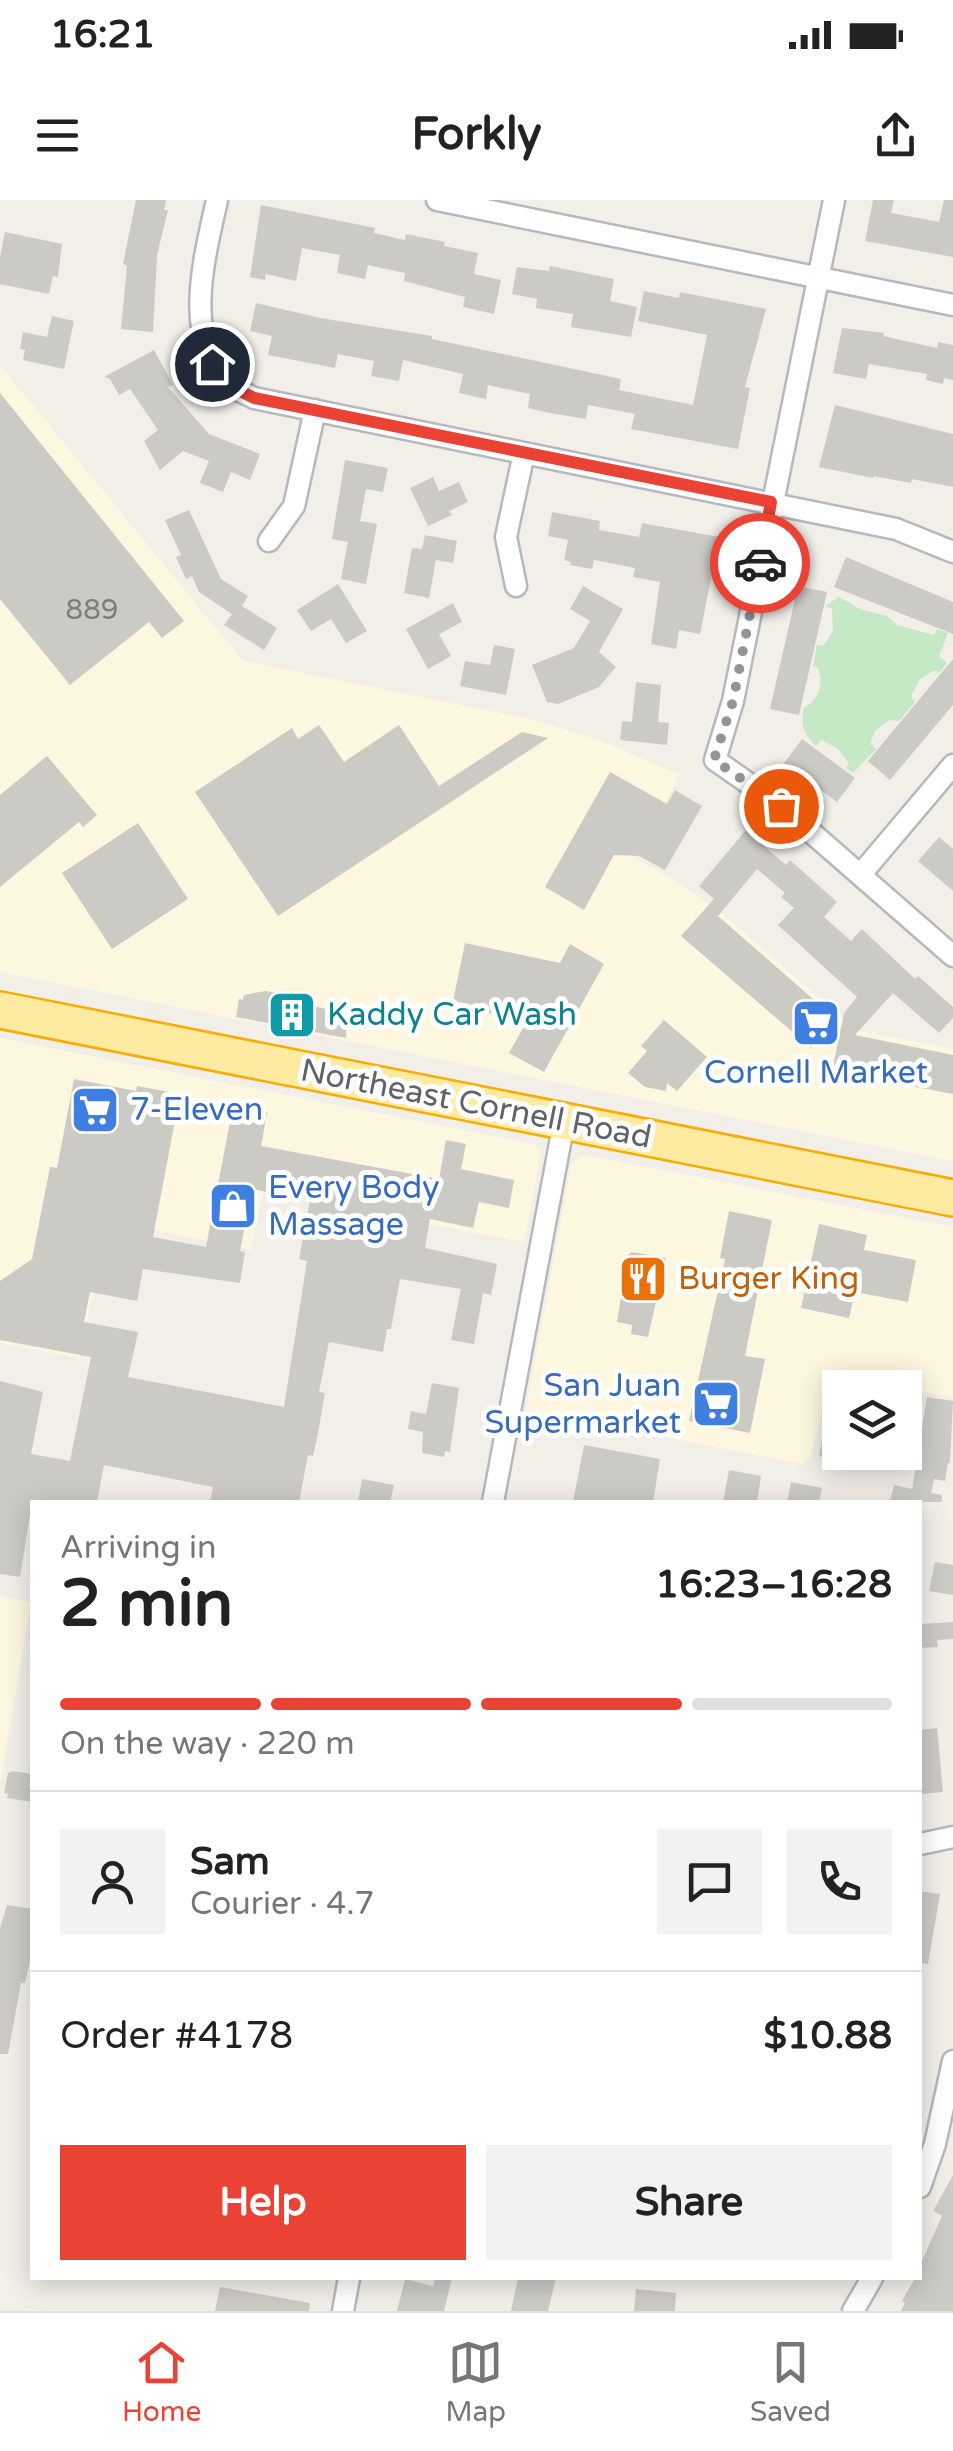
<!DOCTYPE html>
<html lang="en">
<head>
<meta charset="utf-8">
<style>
  :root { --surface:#fff; --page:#f2f2f2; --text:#222; --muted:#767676; --line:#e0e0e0; --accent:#ea4335 }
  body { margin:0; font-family:"Varela Round",sans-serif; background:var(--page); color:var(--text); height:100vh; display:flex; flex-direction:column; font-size:38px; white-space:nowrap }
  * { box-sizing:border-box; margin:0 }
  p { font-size:32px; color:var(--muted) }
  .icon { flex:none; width:55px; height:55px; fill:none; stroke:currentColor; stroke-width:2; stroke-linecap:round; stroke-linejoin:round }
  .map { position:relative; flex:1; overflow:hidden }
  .sheet { position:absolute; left:30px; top:1300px; width:892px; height:780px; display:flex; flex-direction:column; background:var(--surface); border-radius:0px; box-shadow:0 5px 25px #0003 }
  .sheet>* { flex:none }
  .controls { position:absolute; left:822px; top:1170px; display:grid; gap:20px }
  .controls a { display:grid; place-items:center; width:100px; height:100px; border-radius:0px; background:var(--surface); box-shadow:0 5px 25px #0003; font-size:50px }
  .pin { position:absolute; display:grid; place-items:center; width:85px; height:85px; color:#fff; margin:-42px; border:5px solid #fff; border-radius:50%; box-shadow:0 2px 10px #0007 }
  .courier { position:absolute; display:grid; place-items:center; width:100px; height:100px; margin:-50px; border:8px solid #ea4335; border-radius:50%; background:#fff; color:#222; box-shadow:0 2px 12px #0007 }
  .overview em { font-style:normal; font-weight:800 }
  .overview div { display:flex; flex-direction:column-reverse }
  .overview { display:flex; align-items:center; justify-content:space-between; height:170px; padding:0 30px }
  h1 { font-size:65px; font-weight:800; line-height:75px }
  .bar { display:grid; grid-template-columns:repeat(4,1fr); gap:15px 10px; align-content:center; height:120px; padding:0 30px }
  .bar i { height:12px; border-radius:8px; background:var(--line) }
  .bar .active { background:var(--accent) }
  .bar p { grid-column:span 4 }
  .line { display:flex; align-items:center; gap:25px; padding:0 30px; border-top:2px solid var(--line) }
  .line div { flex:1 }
  .round { display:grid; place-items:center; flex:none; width:105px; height:105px; border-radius:0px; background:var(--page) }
  .primary-button { display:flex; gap:20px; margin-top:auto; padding:20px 30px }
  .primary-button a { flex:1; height:115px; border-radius:0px; background:var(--accent); color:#fff; font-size:40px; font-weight:800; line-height:115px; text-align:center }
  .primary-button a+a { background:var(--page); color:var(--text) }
  .status { display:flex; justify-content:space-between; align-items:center; height:70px; padding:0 50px; background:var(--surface); direction:ltr }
  .status svg { height:28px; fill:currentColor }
  header { display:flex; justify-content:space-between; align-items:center; height:130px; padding:0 30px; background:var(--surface); font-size:45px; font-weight:800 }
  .menu { display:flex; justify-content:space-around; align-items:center; height:140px; border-top:2px solid var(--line); background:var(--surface); font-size:28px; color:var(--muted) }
  .menu a { display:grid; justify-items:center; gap:5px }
  .menu .active { color:var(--accent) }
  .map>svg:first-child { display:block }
  .commercial { fill:#fef7e0 }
  .green { fill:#c5e8c5 }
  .building { fill:#cccac5; fill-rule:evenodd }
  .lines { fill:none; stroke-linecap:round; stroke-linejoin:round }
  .minor-casing { stroke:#b5b8bc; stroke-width:25 }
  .trunk-casing { stroke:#f9ab00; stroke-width:40 }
  .minor { stroke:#fff; stroke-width:20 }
  .trunk { stroke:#feeaa1; stroke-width:35 }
  .done { stroke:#929495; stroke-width:10; stroke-dasharray:0 18 }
  .route { stroke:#ea4335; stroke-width:12 }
  .labels { text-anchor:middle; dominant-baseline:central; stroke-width:10; stroke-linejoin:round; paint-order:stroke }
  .number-label { font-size:28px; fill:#7a7d7f }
  .culture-label { font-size:32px; fill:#0d838f; stroke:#fff; text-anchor:start }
  .shop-label { font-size:32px; fill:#366cbe; stroke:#fff; text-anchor:start }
  .street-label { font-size:32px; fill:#5f6368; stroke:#fff }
  .food-label { font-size:32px; fill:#c56008; stroke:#fff; text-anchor:start }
</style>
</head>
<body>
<div class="status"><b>16:21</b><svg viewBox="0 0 49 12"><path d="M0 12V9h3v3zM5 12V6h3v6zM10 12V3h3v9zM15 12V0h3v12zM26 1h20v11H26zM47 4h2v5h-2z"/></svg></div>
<header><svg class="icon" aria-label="menu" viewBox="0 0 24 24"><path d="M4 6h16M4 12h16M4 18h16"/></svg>Forkly<svg class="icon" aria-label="share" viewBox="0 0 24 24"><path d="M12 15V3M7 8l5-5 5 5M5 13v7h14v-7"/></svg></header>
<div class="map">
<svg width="953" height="2111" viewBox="0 0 953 2111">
  <rect width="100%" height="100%" fill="#f1efe8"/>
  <path class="commercial" d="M0,165L243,461L530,519L599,540L680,575L634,657L685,687L732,722L856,830L953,849V961L0,772Z
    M0,838L533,944L539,949L540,958L524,1042L263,993L251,1050L106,1020L80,1158L0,1143Z
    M585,955L953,1027V1197L830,1174L811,1256L803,1264L526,1210L571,966L579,957Z
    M0,1396L31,1402L0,1583Z"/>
  <path class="green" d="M839,397L860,409L887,416L897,425L934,435L937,429L948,433L939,456L947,463L939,473L935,470L920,479L911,496L915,502L899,521L889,520L875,531L870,544L876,549L853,573L846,568L849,563L837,548L821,540L816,546C804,534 800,525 804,508C819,499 824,484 818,468L813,466L817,445L823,446L833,431L832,408L825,406Z"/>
  <path class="building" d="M136,0H166L164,10H168L157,55L153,132L121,129L127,66L123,64Z
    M873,0H894L891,13L939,22L944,0H953V57L865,41Z
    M261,5L375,28L374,33L405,40L406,34L445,42L444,46L478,53L474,74L501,80L494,114L463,107L465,97L404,81L405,73L368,65L365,79L337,73L340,55L302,48L296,81L266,74L265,80L250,77Z
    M5,32L62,44L58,77L53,76L49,94L0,84V57Z
    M550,66L614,79L610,101L637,107L631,137L571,127L573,114L536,108L537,99L512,94L517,67L549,71Z
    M644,91L679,98L680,92L766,109L745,187L750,188L738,249L631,229L635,214L588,205L586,219L550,213L528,208L530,194L488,185L486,199L459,193L463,174L403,160L399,181L371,176L374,161L338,154L335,168L268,155L272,136L250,131L256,103L320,118L432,136V139L621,179L619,190L693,205L707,135L638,121Z
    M52,116L74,121L64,169L23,160L25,150L20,149L23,132L47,137Z
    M842,128L884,133L883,136L937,148L938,142L953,145V180L944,178L943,184L926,180L927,174L869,164L866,179L833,173Z
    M154,150L173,185L168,187L209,234L260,254L250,280L231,272L223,292L200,283L209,261L183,251L160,270L144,241L158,230L130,189L119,195L110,179L104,177Z
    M0,193L184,421L162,438L149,422L70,485L0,399Z
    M835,205L953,234V287L912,279L911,283L873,276V278L819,267Z
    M345,260L388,268L383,292L366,289L360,321L377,324L366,384L341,379L348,342L332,339Z
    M433,277L439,291L459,282L468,302L449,311L452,315L428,326L410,288Z
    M189,310L221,379L248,396L242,406L277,428L264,450L224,425L232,414L199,392L192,376L186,379L176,357L181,355L165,320Z
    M552,312L600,321L599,330L639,337L642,323L719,337L700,434L679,430L676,449L651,444L660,382L633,377L635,368L594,360L592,369L570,365L571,362L564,360L568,340L548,336Z
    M425,335L457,341L453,363L436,360L429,398L404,393L412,348L422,349Z
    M846,357L953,402V434L834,387Z
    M338,384L367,431L346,443L331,419L311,431L297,410Z
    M583,386L623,409L599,452L616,467L599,487L558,504L547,502L532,465L574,448L590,421L570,409Z
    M798,386L827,392L799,515L770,509Z
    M453,403L462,422L439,434L451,456L428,469L406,429Z
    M494,445L515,449L506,495L460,486L465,461L490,465Z
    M953,459V505L890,580L868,561Z
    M636,482L661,485L658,522L669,523L667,545L620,540L622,521L632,522Z
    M319,525L344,562L399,525L439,586L522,532L548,538L278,716L195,592L292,528L298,539Z
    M802,539L855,578L837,602L784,563Z
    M47,556L97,615L83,627L79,622L0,687V595Z
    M610,572L667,604L675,590L702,606L665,670L639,656L614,655L584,710L545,687Z
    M138,623L188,699L112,749L62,673Z
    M746,630L786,665L790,660L837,702L824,717L851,741L862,729L915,779L918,776L953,807V818L939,833L893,793L855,835L953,855V894L832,871L844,813L857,797L778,725L794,708L781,697L785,693L757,669L718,716L836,819L811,848L681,736L714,699L699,686Z
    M939,637L953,649V691L918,661Z
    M465,743L560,763L570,744L604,764L544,872L509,853L527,821L483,812L484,807L453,801Z
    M265,791L282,794L281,800L347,813L346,838L236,817L239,799L243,800L244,795Z
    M664,820L707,857L677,891L667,883L666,891L645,887L628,873L647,851L641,846Z
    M74,879L136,891L137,886L180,894L153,1037L206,1047L233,906L267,913L261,946L439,979L446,940L466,944L461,969L514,980L509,1008L479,1002L473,1028L430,1019L425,1048L497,1064L491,1095L483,1093L474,1144L451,1140L461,1089L400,1079L391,1129H387L383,1152L329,1142L319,1192L325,1193L318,1233L313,1256L308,1255L299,1302H210L213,1287L104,1265L97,1302H32L20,1377L0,1374V1181L43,1192L31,1254L70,1261L91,1157L0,1140V1081L32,1059L50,967L57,968ZM252,989L310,1000L299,1059L307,1061L284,1207L128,1177L138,1132L84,1122L90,1092L137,1101L143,1069L240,1083L245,1052L240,1051Z
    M729,1011L772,1020L745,1156L765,1159L750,1233L689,1221L725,1059L720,1058Z
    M819,1024L867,1035L864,1050L916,1060L908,1102L855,1092L849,1118L801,1108Z
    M632,1052L666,1058L648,1137L631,1134L632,1125L617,1122L628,1055Z
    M833,1179L840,1180V1261L819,1256Z
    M432,1183L459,1188L450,1252L445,1251L444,1257L422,1253L423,1232L408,1229L411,1211L426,1214Z
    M927,1197L953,1201L950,1263H948L945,1281L934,1279L931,1293L942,1295V1302H890L894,1285L912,1289Z
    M584,1245L660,1259L653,1302H573Z
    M729,1270L761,1276L757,1302H723Z
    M362,1279L394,1285L390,1302H358Z
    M791,1282L822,1288L819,1302H787Z
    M935,1362L953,1365V1395L929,1391Z
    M953,1422V1439L937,1440L938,1447L920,1448V1424Z
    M937,1528L943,1592L922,1594L920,1530Z
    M12,1571L32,1574V1602L7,1598L8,1594L4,1593L8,1573Z
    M920,1691L940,1694L928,1764L920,1763Z
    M7,1705L32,1709L30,1761L25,1783H21L8,1854H0V1728Z
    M953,1975V2111H901L905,2103L902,2101L915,2078H920V2065L942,2016L933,2011Z
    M435,2078H452L444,2111H397L405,2079L433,2086Z
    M518,2078H556L548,2111H511Z
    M220,2087L310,2103L309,2111H215Z
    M636,2089L676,2093L675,2111H634Z"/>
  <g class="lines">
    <g class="minor-casing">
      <path id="minor" d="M217,0C205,55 182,136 227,183C234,190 245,193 254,198L896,329L953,352
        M437,0L953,105
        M834,0L733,501L715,560L781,606L953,756
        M269,341L294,306L315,210
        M516,386L506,337L524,253
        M861,674L953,565
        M493,1302L564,922
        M920,1644L953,1637
        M920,1987L935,1944L953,1861
        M343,2111L349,2078
        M853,2111L872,2078"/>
    </g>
    <g class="trunk-casing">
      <path id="trunk" d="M0,810L953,998"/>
    </g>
    <use href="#minor" class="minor"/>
    <use href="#trunk" class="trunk"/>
  </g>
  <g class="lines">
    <path class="done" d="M760,363L733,501L714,560L781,606"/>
    <path class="route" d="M212,164L230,186L254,198L771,302L760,363"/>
  </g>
  <defs>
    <g id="building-square" transform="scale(2.5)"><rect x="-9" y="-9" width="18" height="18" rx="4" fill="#0f9aa8" stroke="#fff"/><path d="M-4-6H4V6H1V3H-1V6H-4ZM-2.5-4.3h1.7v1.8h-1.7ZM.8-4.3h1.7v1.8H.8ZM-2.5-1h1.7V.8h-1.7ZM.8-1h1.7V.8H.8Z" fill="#fff"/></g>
    <g id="supermarket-square" transform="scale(2.5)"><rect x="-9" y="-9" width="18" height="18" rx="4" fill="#3f7fe0" stroke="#fff"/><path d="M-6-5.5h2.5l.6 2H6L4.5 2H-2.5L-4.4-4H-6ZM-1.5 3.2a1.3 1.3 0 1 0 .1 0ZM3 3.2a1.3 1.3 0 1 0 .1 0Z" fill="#fff"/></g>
    <g id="shop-square" transform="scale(2.5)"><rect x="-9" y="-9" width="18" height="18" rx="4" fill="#3f7fe0" stroke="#fff"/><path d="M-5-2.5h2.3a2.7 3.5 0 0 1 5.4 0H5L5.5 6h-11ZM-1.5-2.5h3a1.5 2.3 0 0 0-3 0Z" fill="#fff"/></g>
    <g id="restaurant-square" transform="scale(2.5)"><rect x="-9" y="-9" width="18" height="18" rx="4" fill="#e8710a" stroke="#fff"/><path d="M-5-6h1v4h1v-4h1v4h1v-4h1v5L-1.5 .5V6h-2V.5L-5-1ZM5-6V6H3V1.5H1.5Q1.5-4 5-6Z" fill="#fff"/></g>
  </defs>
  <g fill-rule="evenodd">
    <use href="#building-square" x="292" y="815"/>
    <use href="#supermarket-square" x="816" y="823"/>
    <use href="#supermarket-square" x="95" y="910"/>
    <use href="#shop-square" x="233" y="1006"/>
    <use href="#restaurant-square" x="643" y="1079"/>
    <use href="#supermarket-square" x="716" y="1204"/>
  </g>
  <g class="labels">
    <g class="number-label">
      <text x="92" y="410">889</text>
    </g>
    <g class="culture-label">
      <text x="327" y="815">Kaddy Car Wash</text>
    </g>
    <g class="shop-label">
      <text x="816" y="873" text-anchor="middle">Cornell Market</text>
      <text x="130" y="910">7-Eleven</text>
      <text x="268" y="988">Every Body<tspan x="268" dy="37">Massage</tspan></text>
      <text x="681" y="1186" text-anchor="end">San Juan<tspan x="681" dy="37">Supermarket</tspan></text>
    </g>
    <g class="street-label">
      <text transform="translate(476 904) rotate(11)">Northeast Cornell Road</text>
    </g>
    <g class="food-label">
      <text x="678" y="1079">Burger King</text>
    </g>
  </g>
</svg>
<div class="controls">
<a><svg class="icon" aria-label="layers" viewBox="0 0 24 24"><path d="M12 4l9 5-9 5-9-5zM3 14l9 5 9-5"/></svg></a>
</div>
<div class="pin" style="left:781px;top:606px;background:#ea580c"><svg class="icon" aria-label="bag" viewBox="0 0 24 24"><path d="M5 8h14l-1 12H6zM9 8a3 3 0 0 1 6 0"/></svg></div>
<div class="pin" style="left:212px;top:164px;background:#1f2937"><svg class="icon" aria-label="home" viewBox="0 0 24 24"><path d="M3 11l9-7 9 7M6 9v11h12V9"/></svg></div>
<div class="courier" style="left:760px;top:363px"><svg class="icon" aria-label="car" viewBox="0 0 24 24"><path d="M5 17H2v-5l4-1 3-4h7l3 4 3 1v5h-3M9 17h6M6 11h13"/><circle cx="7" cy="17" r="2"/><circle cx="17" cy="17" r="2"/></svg></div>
<section class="sheet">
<div class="overview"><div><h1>2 min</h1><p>Arriving in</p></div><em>16:23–16:28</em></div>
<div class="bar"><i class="active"></i><i class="active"></i><i class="active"></i><i></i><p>On the way · 220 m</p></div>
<div class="line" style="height:180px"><a class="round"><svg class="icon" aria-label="person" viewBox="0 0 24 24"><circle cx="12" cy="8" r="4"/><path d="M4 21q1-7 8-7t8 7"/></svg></a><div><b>Sam</b><p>Courier · 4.7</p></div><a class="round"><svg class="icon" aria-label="chat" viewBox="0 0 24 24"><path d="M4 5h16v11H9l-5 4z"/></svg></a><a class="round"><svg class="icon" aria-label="phone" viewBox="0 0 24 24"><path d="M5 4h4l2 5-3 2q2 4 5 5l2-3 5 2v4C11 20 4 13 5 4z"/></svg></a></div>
<div class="line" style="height:130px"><div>Order #4178</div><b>$10.88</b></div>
<div class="primary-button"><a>Help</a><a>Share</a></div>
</section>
</div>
<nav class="menu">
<a class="active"><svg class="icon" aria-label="home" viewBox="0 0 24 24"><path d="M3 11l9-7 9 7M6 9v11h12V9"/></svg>Home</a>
<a><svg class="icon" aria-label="map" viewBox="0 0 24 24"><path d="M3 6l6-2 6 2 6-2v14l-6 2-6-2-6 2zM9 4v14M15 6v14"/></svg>Map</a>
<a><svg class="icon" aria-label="saved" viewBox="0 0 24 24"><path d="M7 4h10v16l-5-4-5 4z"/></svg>Saved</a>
</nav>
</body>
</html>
